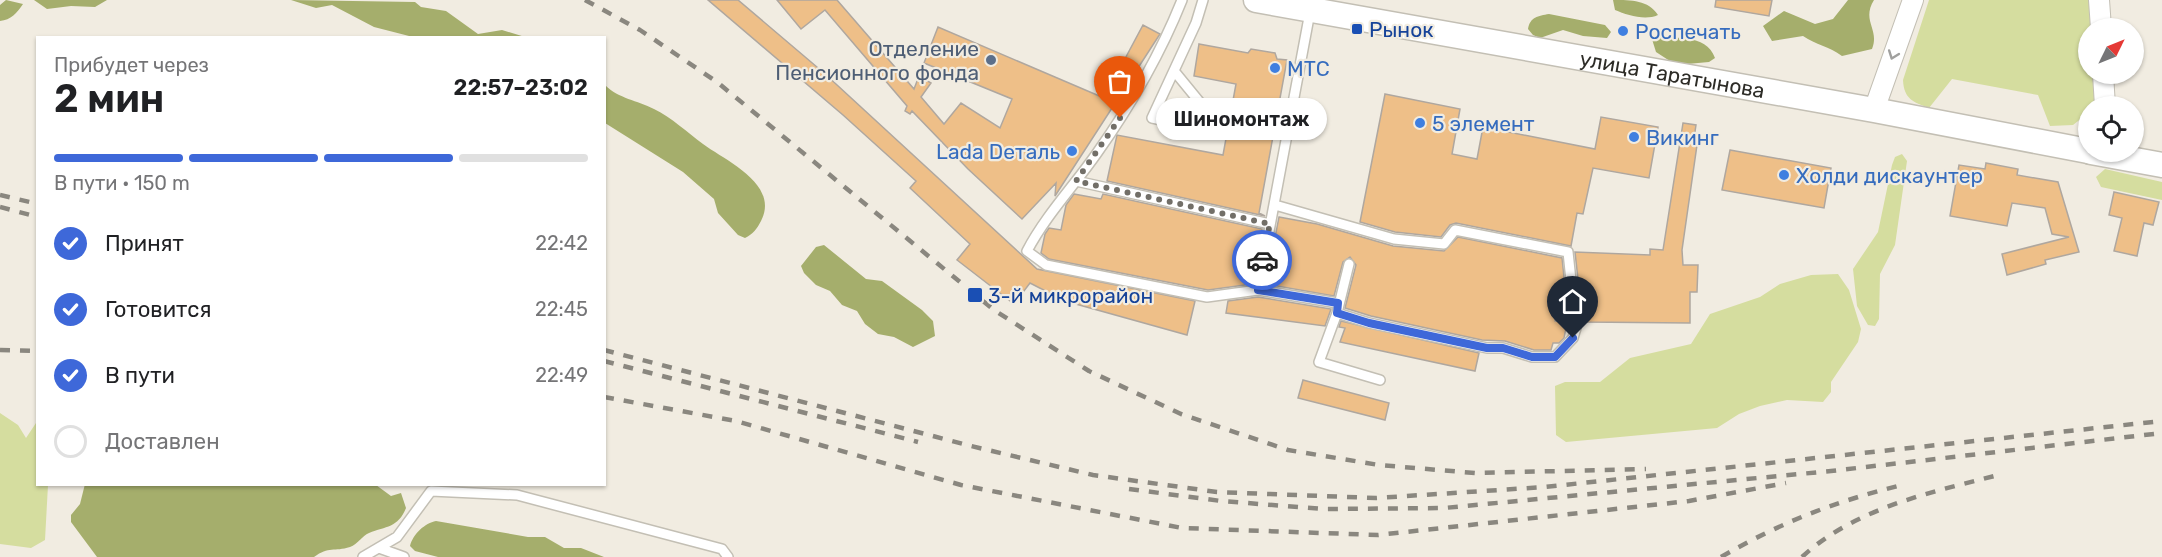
<!DOCTYPE html>
<html lang="ru">
<head>
<meta charset="utf-8">
<style>
  :root { --surface:#fff; --page:#f2f2f2; --text:#202124; --muted:#757577; --line:#e0e0e0; --accent:#3e68d9 }
  body { margin:0; font-family:Rubik,sans-serif; background:var(--page); color:var(--text); height:100vh; display:flex; flex-direction:column; font-size:22px; white-space:nowrap }
  * { box-sizing:border-box; margin:0 }
  p { font-size:20px; color:var(--muted) }
  .icon { flex:none; width:33px; height:33px; fill:none; stroke:currentColor; stroke-width:2; stroke-linecap:round; stroke-linejoin:round }
  .map { position:relative; flex:1; overflow:hidden }
  .drawer { position:absolute; left:36px; top:36px; width:570px; height:450px; display:flex; flex-direction:column; background:var(--surface); border-radius:0px; box-shadow:0 2px 4px #0004 }
  .drawer>* { flex:none }
  .needle { width:39px; rotate:47deg }
  .buttons { position:absolute; left:2078px; top:18px; display:grid; gap:12px }
  .buttons a { display:grid; place-items:center; width:66px; height:66px; border-radius:50%; background:var(--surface); box-shadow:0 2px 4px #0004; font-size:30px }
  .pin { position:absolute; display:grid; place-items:center; width:51px; height:51px; color:#fff; margin:-62px -26px; border-radius:50% 50% 50% 0; rotate:-45deg; box-shadow:0 0 6px #0007 }
  .pin .icon { rotate:45deg }
  .courier { position:absolute; display:grid; place-items:center; width:60px; height:60px; margin:-30px; border:4px solid #3e68d9; border-radius:50%; background:#fff; color:#222; box-shadow:0 2px 8px #0007 }
  .bubble { position:absolute; height:42px; border-radius:21px; background:var(--surface); box-shadow:0 2px 4px #0004; font-size:20px; font-weight:600; line-height:42px; text-align:center }
  .headline em { font-style:normal; font-weight:600 }
  .headline div { display:flex; flex-direction:column-reverse }
  .headline { display:flex; align-items:center; justify-content:space-between; height:102px; padding:0 18px }
  h1 { font-size:39px; font-weight:600; line-height:45px }
  .bar { display:grid; grid-template-columns:repeat(4,1fr); gap:9px 6px; align-content:center; height:72px; padding:0 18px }
  .bar i { height:8px; border-radius:4px; background:var(--line) }
  .bar .current { background:var(--accent) }
  .bar p { grid-column:span 4 }
  ol { padding:0 18px; list-style:none }
  li { display:flex; align-items:center; gap:18px; height:66px }
  li p { margin-inline-start:auto }
  li .icon { padding:6px; border-radius:50%; background:var(--accent); color:#fff; stroke-width:4 }
  li:last-child { color:var(--muted) }
  li i { width:33px; height:33px; border:3px solid var(--line); border-radius:50% }
  .map>svg:first-child { display:block }
  .green { fill:#d5dd9f }
  .forest { fill:#a5ae6c }
  .building { fill:#eebf88; stroke:#afa79f; stroke-width:1.5 }
  .lines { fill:none; stroke-linecap:round; stroke-linejoin:round }
  .service-casing { stroke:#c3bfb4; stroke-width:12 }
  .minor-casing { stroke:#c3bfb4; stroke-width:22 }
  .tertiary-casing { stroke:#c3bfb4; stroke-width:27 }
  .service { stroke:#fff; stroke-width:9 }
  .minor { stroke:#fff; stroke-width:20 }
  .tertiary { stroke:#fff; stroke-width:24 }
  .rail { stroke:#8a877f; stroke-width:4.5; stroke-dasharray:10 10; stroke-linecap:butt }
  .oneway { stroke:#a0a09e }
  .done { stroke:#726f68; stroke-width:6; stroke-dasharray:0 10.8 }
  .route { stroke:#3e68d9; stroke-width:8 }
  .transit-dot { fill:#1a4fb4; stroke:#f1ece1; stroke-width:2 }
  .shop-dot { fill:#3f7fe0; stroke:#f1ece1; stroke-width:2 }
  .service-dot { fill:#5c6f8a; stroke:#f1ece1; stroke-width:2 }
  .labels { text-anchor:middle; dominant-baseline:central; stroke-width:4.5; stroke-linejoin:round; paint-order:stroke }
  .transit-label { font-size:21px; fill:#164399; stroke:#f1ece1; text-anchor:start }
  .shop-label { font-size:21px; fill:#366cbe; stroke:#f1ece1; text-anchor:start }
  .service-label { font-size:21px; fill:#4e5e75; stroke:#f1ece1; text-anchor:end }
  .street-label { font-size:21px; fill:#2d2c27; stroke:#f1ece1 }
</style>
</head>
<body>
<div class="map">
<svg width="2162" height="557" viewBox="0 0 2162 557">
  <rect width="100%" height="100%" fill="#f1ece1"/>
  <path class="green" d="M1929,0H2091L2093,28H2088V74H2096L2095,100L2092,106H2088V113L2073,125L2050,126L2038,95L1952,79L1929,108C1913,102 1904,99 1903,80Z
    M1902,154L1907,161L1895,245L1880,274L1879,319L1875,326L1868,325L1857,306L1853,269L1878,232L1892,165L1895,157Z
    M2105,169L2162,182V200L2101,187L2096,177Z
    M1838,274L1849,290L1861,329L1858,342L1831,382V392L1823,402L1787,400L1760,406L1739,414L1717,428L1566,442L1556,435L1555,386L1565,382H1600L1630,358L1691,344L1710,314L1760,297L1780,284L1811,275Z
    M0,413L18,425L26,438L36,423L37,425L38,484L48,485L45,540L31,548L0,544Z"/>
  <path class="forest" d="M6,0L23,4C17,13 11,20 0,21V5Z
    M34,0H107L95,7L71,6L47,9Z
    M291,0L415,2L421,7L446,11L478,34L502,30L525,37H413L374,27L332,5L316,8Z
    M1613,0C1632,0 1648,0 1658,15C1645,21 1627,15 1615,10Z
    M1848,0H1874C1861,21 1880,29 1872,49L1842,56C1829,46 1816,45 1803,36L1772,41L1763,26L1784,11L1815,24L1833,19Z
    M1549,14L1605,25L1611,32L1607,38L1583,36L1563,30L1540,38L1533,35L1528,29C1530,17 1538,16 1549,14Z
    M1651,36C1673,40 1706,32 1715,58L1709,62L1676,65L1656,52Z
    M605,85C619,99 637,100 654,109C672,118 687,132 703,144C726,161 780,184 761,221C757,229 753,234 745,238L738,235L718,213L714,199L683,172L605,123Z
    M824,245L866,279L882,281L922,310L933,321L935,336L913,347L894,337L878,334L865,324L857,311L842,305L830,291L816,285L804,273L801,266L816,247Z
    M85,484L376,485L391,496L401,493L406,508C398,528 386,526 369,533C362,536 358,544 350,547C334,552 329,546 314,557H97L71,522V515L80,504Z
    M436,521L528,537H545L564,548H581L604,557H438L415,551L410,546C413,534 425,523 436,521Z"/>
  <path class="building" d="M708,0H738L824,73L1037,269L1195,301L1187,335L1065,301L1030,283L1014,304L957,260L970,244L910,188L916,181L843,115Z
    M777,0H837L914,89L919,76L931,83L921,97L944,124L961,103L1000,128L1012,99L924,63L938,27L1104,98L1143,25L1160,34L1055,196L1056,183L1022,219L968,169L912,111L910,114L905,111L907,106L825,10L801,29Z
    M1716,0H1772L1769,16L1715,7Z
    M1199,44L1248,53L1251,49L1275,53L1277,59L1287,60L1259,213L1265,216L1107,181L1117,135L1223,155L1236,84L1194,76Z
    M1385,94L1460,109L1452,154L1477,159L1483,127L1595,149L1601,117L1658,127L1649,178L1593,168L1583,214L1577,213L1571,246L1456,223L1450,225L1441,237L1395,232L1360,222Z
    M1683,123L1696,125L1693,145H1697L1682,250L1683,265H1698L1697,292H1690V323L1584,322L1585,288H1579L1575,252L1650,255V249L1663,250Z
    M1730,150L1831,168L1824,208L1722,190Z
    M1986,163L2018,169L2017,175L2058,182L2079,252L2045,260L2046,264L2007,275L2002,254L2069,237L2052,234L2045,208L2012,203L2007,226L1950,216L1959,165L1985,169Z
    M2114,192L2159,202L2153,225L2144,223L2137,256L2114,251L2122,218L2109,215Z
    M1074,194L1101,199L1103,194L1262,229L1252,284L1208,290L1049,259L1041,253L1045,234L1049,228L1061,230L1066,205Z
    M1279,217L1317,224L1393,246L1444,251L1458,237L1562,258L1565,287H1561L1555,321L1567,323L1564,338L1559,343H1553L1551,350H1534L1505,341L1482,340L1371,316L1345,308L1356,265L1350,257L1343,262L1334,296L1266,284Z
    M1258,297L1331,309L1325,326L1226,313L1228,301Z
    M1341,321L1479,353L1475,371L1340,342L1345,328L1339,327Z
    M1303,380L1389,403L1385,420L1298,398Z"/>
  <g class="lines">
    <g class="service-casing">
      <path id="service" d="M1182,0C1160,55 1131,105 1097,153C1074,186 1046,215 1027,251L1046,265L1207,297L1258,290L1338,303
        M1175,72L1211,116L1207,129L1152,118L1196,23L1203,0
        M1076,181L1270,224
        M1275,205L1394,239L1444,244L1455,230L1568,252L1576,328L1573,338L1555,357H1532L1503,348H1487L1369,323L1337,313
        M1349,264L1337,313L1319,362L1380,380
        M1258,290L1310,12
        M379,548L404,557
        M363,557L397,537L431,491L517,495L722,549L728,557"/>
    </g>
    <g class="minor-casing">
      <path id="minor" d="M2099,0L2101,28
        M2103,74L2105,106
        M1874,110L1913,0"/>
    </g>
    <g class="tertiary-casing">
      <g id="tertiary">
        <path id="s1" d="M1256,0L1874,110L2088,151"/>
        <path d="M2091,152L2162,165"/>
      </g>
    </g>
    <use href="#service" class="service"/>
    <use href="#minor" class="minor"/>
    <use href="#tertiary" class="tertiary"/>
    <path class="rail" d="M585,0L640,30L717,82L994,310L1089,371L1181,414L1288,450L1379,465L1475,473L1646,469
      M0,195L38,204
      M0,207L38,217
      M0,350L38,351
      M604,350L971,446L1093,475L1217,492L1376,498L1545,487L2162,421
      M604,361L918,442
      M604,397L736,421L961,485L1182,528L1378,535L1689,501L1786,483
      M1129,489L1221,501L1324,509L1444,508L1831,471L2162,433
      M1721,557C1782,522 1833,502 1902,485
      M1802,557C1856,507 1933,492 2002,474"/>
  </g>
  <defs><path id="oneway-chevron" d="M-2-3.5L2.5 0L-2 3.5" fill="none" stroke-width="1.6" stroke-linecap="round" stroke-linejoin="round" transform="scale(1.5)"/></defs>
  <use class="oneway" href="#oneway-chevron" transform="translate(1893 55) rotate(110)"/>
  <g class="lines">
    <path class="done" d="M1120,118L1076,181L1270,224L1262,260"/>
    <path class="route" d="M1262,260L1258,290L1338,303L1337,313L1369,323L1487,348H1503L1532,357H1555L1573,338"/>
  </g>
  <g class="transit-dot">
    <rect x="1351" y="23" width="12" height="12" rx="3"/>
    <rect x="967" y="287" width="16" height="16" rx="3"/>
  </g>
  <g class="shop-dot">
    <circle cx="1623" cy="31" r="6"/>
    <circle cx="1275" cy="68" r="6"/>
    <circle cx="1420" cy="123" r="6"/>
    <circle cx="1634" cy="137" r="6"/>
    <circle cx="1072" cy="151" r="6"/>
    <circle cx="1784" cy="175" r="6"/>
  </g>
  <circle class="service-dot" cx="991" cy="60" r="6"/>
  <g class="labels">
    <g class="transit-label">
      <text x="1369" y="29">Рынок</text>
      <text x="988" y="295">3-й микрорайон</text>
    </g>
    <g class="shop-label">
      <text x="1635" y="31">Роспечать</text>
      <text x="1287" y="68">МТС</text>
      <text x="1432" y="123">5 элемент</text>
      <text x="1646" y="137">Викинг</text>
      <text x="1060" y="151" text-anchor="end">Lada Dеталь</text>
      <text x="1796" y="175">Холди дискаунтер</text>
    </g>
    <g class="service-label">
      <text x="979" y="48">Отделение<tspan x="979" dy="24">Пенсионного фонда</tspan></text>
    </g>
    <g class="street-label">
      <text stroke="none"><textPath href="#s1" startOffset="423">улица Таратынова</textPath></text>
    </g>
  </g>
</svg>
<div class="buttons">
<a><svg class="needle" viewBox="-14 -14 28 28"><path d="M0-13l5 13h-10z" fill="#e53935"/><path d="M0 13l5-13h-10z" fill="#757577"/></svg></a>
<a><svg class="icon" aria-label="locate" viewBox="0 0 24 24"><circle cx="12" cy="12" r="6"/><path d="M12 2v4M12 18v4M2 12h4M18 12h4"/></svg></a>
</div>
<div class="pin" style="left:1120px;top:118px;background:#ea580c"><svg class="icon" aria-label="bag" viewBox="0 0 24 24"><path d="M5 8h14l-1 12H6zM9 8a3 3 0 0 1 6 0"/></svg></div>
<div class="pin" style="left:1573px;top:338px;background:#1f2937"><svg class="icon" aria-label="home" viewBox="0 0 24 24"><path d="M3 11l9-7 9 7M6 9v11h12V9"/></svg></div>
<div class="courier" style="left:1262px;top:260px"><svg class="icon" aria-label="car" viewBox="0 0 24 24"><path d="M5 17H2v-5l4-1 3-4h7l3 4 3 1v5h-3M9 17h6M6 11h13"/><circle cx="7" cy="17" r="2"/><circle cx="17" cy="17" r="2"/></svg></div>
<div class="bubble" style="left:1156px;top:98px;width:171px">Шиномонтаж</div>
<section class="drawer">
<div class="headline"><div><h1>2 мин</h1><p>Прибудет через</p></div><em>22:57–23:02</em></div>
<div class="bar"><i class="current"></i><i class="current"></i><i class="current"></i><i></i><p>В пути · 150 m</p></div>
<ol>
<li><svg class="icon" aria-label="check" viewBox="0 0 24 24"><path d="M5 12l5 5 9-10"/></svg>Принят<p>22:42</p></li>
<li><svg class="icon" aria-label="check" viewBox="0 0 24 24"><path d="M5 12l5 5 9-10"/></svg>Готовится<p>22:45</p></li>
<li><svg class="icon" aria-label="check" viewBox="0 0 24 24"><path d="M5 12l5 5 9-10"/></svg>В пути<p>22:49</p></li>
<li><i></i>Доставлен</li>
</ol>
</section>
</div>
</body>
</html>
